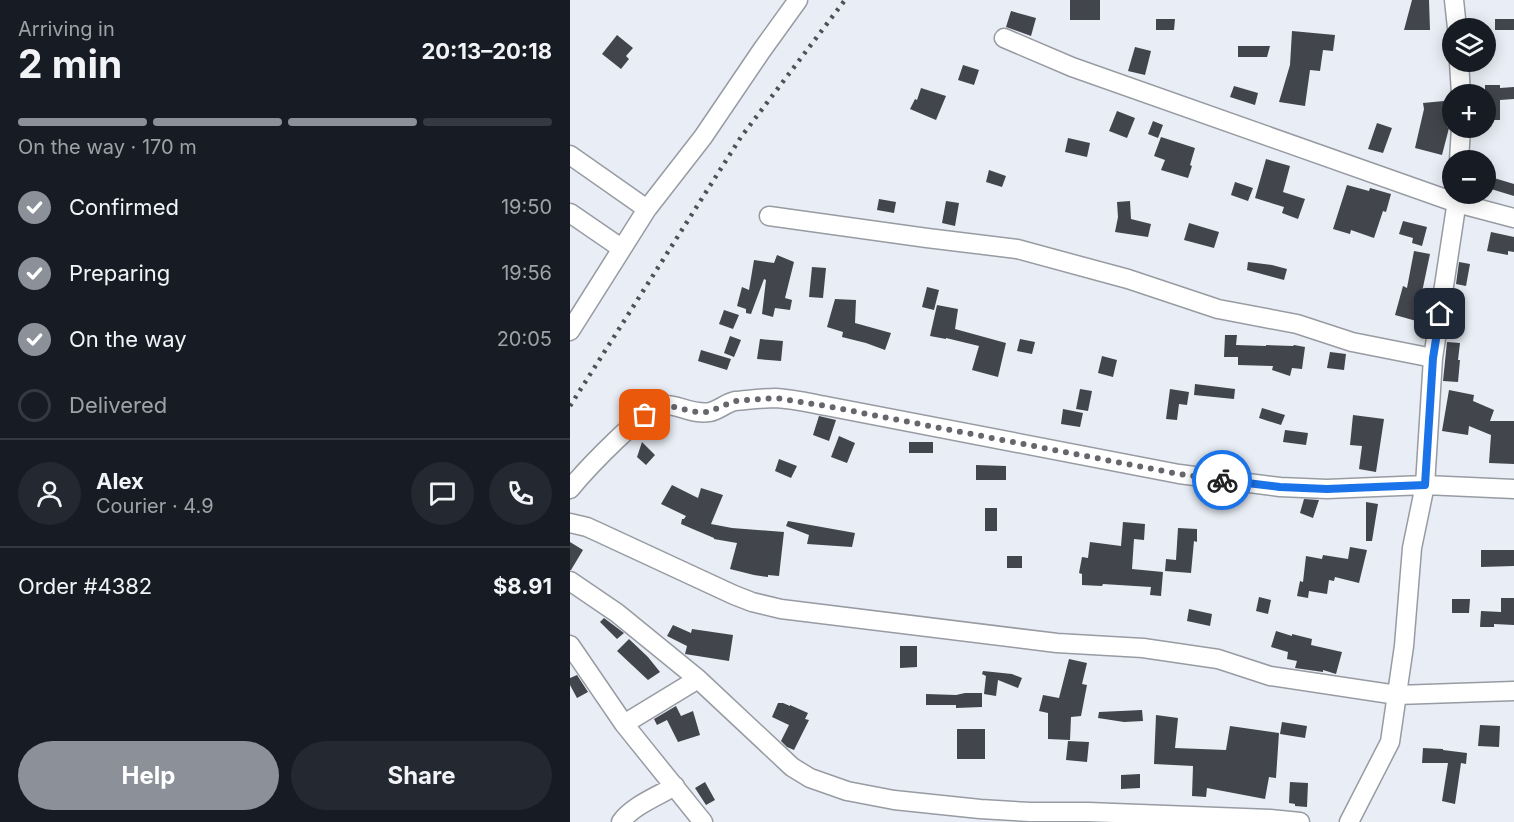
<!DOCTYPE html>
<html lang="en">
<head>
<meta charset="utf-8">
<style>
  :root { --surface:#171b24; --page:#242831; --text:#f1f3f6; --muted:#9ea1a6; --line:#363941; --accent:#8c9099 }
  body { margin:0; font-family:Inter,sans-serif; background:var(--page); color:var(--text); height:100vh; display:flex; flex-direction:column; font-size:22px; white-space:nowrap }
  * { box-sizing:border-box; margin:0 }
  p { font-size:20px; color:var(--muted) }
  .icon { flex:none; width:33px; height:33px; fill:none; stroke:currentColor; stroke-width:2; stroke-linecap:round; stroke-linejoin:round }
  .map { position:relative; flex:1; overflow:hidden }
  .drawer { display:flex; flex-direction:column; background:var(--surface); width:570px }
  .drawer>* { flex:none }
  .buttons { position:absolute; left:872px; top:18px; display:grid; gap:12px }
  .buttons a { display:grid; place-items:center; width:54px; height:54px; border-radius:50%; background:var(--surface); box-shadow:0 3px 15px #0003; font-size:30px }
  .pin { position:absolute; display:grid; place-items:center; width:51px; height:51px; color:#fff; margin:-26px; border-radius:12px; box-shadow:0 3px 9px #0006 }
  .courier { position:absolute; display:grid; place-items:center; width:60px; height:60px; margin:-30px; border:4px solid #1a73e8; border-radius:50%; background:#fff; color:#222; box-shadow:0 2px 8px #0007 }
  .summary em { font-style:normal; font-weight:700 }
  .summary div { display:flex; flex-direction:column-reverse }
  .summary { display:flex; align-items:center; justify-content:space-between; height:102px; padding:0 18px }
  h1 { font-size:39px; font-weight:700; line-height:45px }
  .bar { display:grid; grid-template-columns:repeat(4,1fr); gap:9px 6px; align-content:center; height:72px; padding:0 18px }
  .bar i { height:8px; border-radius:4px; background:var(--line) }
  .bar .current { background:var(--accent) }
  .bar p { grid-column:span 4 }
  .line { display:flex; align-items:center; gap:15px; padding:0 18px; border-top:2px solid var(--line) }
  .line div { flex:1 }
  .round { display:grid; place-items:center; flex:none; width:63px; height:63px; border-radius:32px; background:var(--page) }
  ol { padding:0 18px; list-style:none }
  li { display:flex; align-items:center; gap:18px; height:66px }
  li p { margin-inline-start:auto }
  li .icon { padding:6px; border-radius:50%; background:var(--accent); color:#fff; stroke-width:4 }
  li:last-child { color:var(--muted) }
  li i { width:33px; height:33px; border:3px solid var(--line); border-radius:50% }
  .button { display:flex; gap:12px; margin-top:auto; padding:12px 18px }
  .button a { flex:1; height:69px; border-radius:36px; background:var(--accent); color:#fff; font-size:24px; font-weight:700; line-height:69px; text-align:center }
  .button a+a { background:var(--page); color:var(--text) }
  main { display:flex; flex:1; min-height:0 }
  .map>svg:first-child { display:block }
  .building { fill:#42454b }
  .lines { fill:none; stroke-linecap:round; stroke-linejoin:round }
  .minor-casing { stroke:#979ba2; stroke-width:21 }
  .minor { stroke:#fff; stroke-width:18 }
  .rail { stroke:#4e5054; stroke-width:4.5; stroke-dasharray:3 6; stroke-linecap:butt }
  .done { stroke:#65676c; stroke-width:6; stroke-dasharray:0 10.8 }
  .route { stroke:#1a73e8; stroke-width:8 }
</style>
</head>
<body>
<main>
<section class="drawer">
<div class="summary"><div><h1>2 min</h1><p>Arriving in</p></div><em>20:13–20:18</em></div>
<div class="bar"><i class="current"></i><i class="current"></i><i class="current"></i><i></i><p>On the way · 170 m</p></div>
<ol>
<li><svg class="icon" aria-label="check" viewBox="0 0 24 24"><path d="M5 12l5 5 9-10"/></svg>Confirmed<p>19:50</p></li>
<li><svg class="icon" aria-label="check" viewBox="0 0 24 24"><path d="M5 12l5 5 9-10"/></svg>Preparing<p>19:56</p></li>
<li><svg class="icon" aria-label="check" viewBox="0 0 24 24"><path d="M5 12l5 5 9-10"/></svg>On the way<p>20:05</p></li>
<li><i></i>Delivered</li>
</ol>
<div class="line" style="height:108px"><a class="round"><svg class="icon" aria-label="person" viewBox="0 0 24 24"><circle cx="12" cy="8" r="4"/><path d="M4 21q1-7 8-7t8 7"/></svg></a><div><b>Alex</b><p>Courier · 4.9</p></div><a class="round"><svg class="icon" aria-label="chat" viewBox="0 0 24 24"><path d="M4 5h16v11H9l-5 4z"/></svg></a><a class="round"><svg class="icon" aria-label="phone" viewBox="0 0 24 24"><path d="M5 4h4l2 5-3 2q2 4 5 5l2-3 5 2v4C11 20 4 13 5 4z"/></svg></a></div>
<div class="line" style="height:78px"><div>Order #4382</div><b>$8.91</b></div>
<div class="button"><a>Help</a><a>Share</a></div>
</section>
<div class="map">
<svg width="944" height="822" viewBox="0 0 944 822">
  <rect width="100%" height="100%" fill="#e9edf5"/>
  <path class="building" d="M500,0H530V20H500Z
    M842,0H859L860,30H834Z
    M441,11L466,18L461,36L436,27Z
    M586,19H605L604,30H586Z
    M925,19H944V30H925Z
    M722,31L765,35L763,51L753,50L750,71L740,70L735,106L709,102L720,65Z
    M47,35L63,48L56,56L59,59L51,69L32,54Z
    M668,46H700L697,57H668Z
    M565,47L581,51L575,75L558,71Z
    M393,65L409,70L404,85L388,80Z
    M915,85H930V88L944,87V99L930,100V120H915Z
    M664,86L688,93L685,105L660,97Z
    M351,88L376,96L366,120L340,109L345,99L347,100Z
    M874,101L877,127L879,128L872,155L845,148L854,109L853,103Z
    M547,111L565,118L557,138L539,131Z
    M583,121L593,125L588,138L578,134Z
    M807,123L822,128L813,153L798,149Z
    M591,137L625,148L620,165L622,166L618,178L591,170L595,160L584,156Z
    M498,138L520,143L517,157L495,152Z
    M696,159L720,166L713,192L735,199L728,219L712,213L714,207L685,198Z
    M419,170L436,176L432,187L416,182Z
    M924,178L944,184V196L921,189Z
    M665,182L683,188L678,201L661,195Z
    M777,185L799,191L800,188L821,194L816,212L813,211L804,238L781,230L780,234L763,229Z
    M309,199L326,202L324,213L307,210Z
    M376,201L389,203L385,226L372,223Z
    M560,201L561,219L581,224L578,237L545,232L548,217L547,202Z
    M833,221L857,227L852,246L842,243L843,238L829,234Z
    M619,223L649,232L644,248L614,240Z
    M921,232L944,237V252L938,251V255L917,251Z
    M844,251L860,254L852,292L857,293L850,322L825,315L833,286L837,288Z
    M207,255L224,262L215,298L222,300L220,310L205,308L203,317L192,314L196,280L194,279L181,314L176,313V309L167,306L172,287L179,290L184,260L204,263Z
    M678,262L702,265L717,269L714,280L677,270Z
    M889,262L900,264L896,286L886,284Z
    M242,267L256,268L253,298L239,297Z
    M357,287L369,290L364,310L352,307Z
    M265,299L286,300L285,323L321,333L315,350L296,343L272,337L273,332L257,327Z
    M367,305L388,309L385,329L436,343L428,377L402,370L409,346L376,338V339L360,336Z
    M154,310L169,315L163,329L149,324Z
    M655,335H667L666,345L696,346V345L723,346L724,345L735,347L732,369L722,368L720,376L702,370L703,366L668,365V357H654Z
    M160,336L171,340L164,357L154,353Z
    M190,339L213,341L211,361L187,359Z
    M450,339L465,342L462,354L447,351Z
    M877,342L890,343L888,360H890L888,382L873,381Z
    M131,350L161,359L157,370L128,361Z
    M760,352L776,354L774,370L757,368Z
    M532,356L547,360L543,377L528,373Z
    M625,384L665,389L664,399L624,395Z
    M510,389L522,391L518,411L506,409Z
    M600,389L619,392L617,405L609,404L607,420L596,419Z
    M879,390L904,395L903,401L924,410L920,421H944V464L919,463L921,435L899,426L898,435L872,431Z
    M692,408L715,415L711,425L689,418Z
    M493,409L513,413L510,427L491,424Z
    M783,415L814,419L806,472L789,469L792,446L780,445Z
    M249,416L266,420L259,441L243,435Z
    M715,430L738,433L736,445L713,442Z
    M269,436L285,443L277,463L261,457Z
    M72,442L85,455L76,465L67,457Z
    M339,442H363V453H339Z
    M209,459L227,466L221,478L205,471Z
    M406,465L436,466V480H406Z
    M102,485L128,498L131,488L153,495L141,524L162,528L214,532L209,576L198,575V577L184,575L160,569L167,543L144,539V538L111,524L112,519H114L116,516L91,504Z
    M734,499L749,500L743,518L730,513Z
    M796,502L808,504L802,541H796Z
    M415,508H427V531H415Z
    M218,521L285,533L282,547L237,544L239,535L216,526Z
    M553,522L575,524L574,540L564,539L562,569L593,572L591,596L580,595L581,587L533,584L532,586L512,585V574L509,573L512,557L518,558L520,542L551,546Z
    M608,528L627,529V542L624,541L621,573L595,571L596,559L606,560Z
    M0,542L13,550L1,570H0Z
    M780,547L797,550L789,583L765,577L764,581L759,580L757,594L739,591L738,598L727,596L730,581L733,582L736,556L752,559L753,555L778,559Z
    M911,550H944V566L911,567Z
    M437,556H452V568H437Z
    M689,597L701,600L698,614L686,611Z
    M931,598H944V625L924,624V627H910L911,611L931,612Z
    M882,599H900L899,613H882Z
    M619,609L642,614L640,626L617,621Z
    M34,618L54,633L47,639L30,622Z
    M103,625L121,633L122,629L163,635L159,661L115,654L117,646L97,636Z
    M706,631L722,636V634L742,639L741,645L772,652L766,674L753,670V672L725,668L727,661L717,659L718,652L701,647Z
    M59,639L78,657L90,672L78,680L47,651Z
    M330,646H347V667L330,668Z
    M499,659L517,663L512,684L517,685L511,716L501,717L500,740L478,739V713L469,711L473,695L489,698Z
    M413,671L442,674L452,678L448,688L428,680L426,696L414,694L416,676L412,674Z
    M7,675L18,692L7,698L0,685V678Z
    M395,693H412V707L386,708V705H356V694L386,695Z
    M208,703H213L220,706V705L238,713L235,719L239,720L224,750L217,747L211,741L219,725L202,717Z
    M106,706L111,716L123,711L130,735L108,742L97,720L87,725L84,719Z
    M572,710L573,721L554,722L528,718L529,712Z
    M586,715L608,718L605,748L656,750L660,726L709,733L706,778L699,777L695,799L637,788L636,797L622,796L623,766L584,764Z
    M712,722L737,726L735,738L710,734Z
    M910,725L930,726L929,747L908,746Z
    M387,729H415V759H387Z
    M498,741L519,742L517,762L496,760Z
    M853,748L873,749V750L897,753L896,764L891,763L885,804L872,801L878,763H852Z
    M570,774V788L551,789V775Z
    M135,782L145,800L136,805L125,788Z
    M720,782L738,783L737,807L725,806V804L719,803Z"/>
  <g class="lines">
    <g class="minor-casing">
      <path id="minor" d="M884,0L887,28
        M434,38L502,67L887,203L944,218
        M889,62L891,94
        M0,155L77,209
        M889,160L891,128
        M0,213L51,248
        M199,216L357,238L447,249L558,279L648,309L727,324L782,342L863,358
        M0,331L77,209L133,137L192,50L228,0
        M0,489C14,472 76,405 95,405C110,405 123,415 140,412C149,410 156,403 165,401C178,400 193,398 206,398C223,399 240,403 256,406L609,474L710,487L757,489L855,485L944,489
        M0,523L17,527L28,532L164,595L182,602L211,609L487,643L573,648L648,659L700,676L827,695L944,691
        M0,581L47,613L128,679L222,767L240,778L277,791L324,800L410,809L460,812H518L700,819L730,822
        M0,645L54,724L133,822
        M54,724L128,679
        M51,822C62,806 88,796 105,786
        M779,822L820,742L834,646L842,548L855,485L863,358L888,194"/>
    </g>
    <use href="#minor" class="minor"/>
    <path class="rail" d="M0,406L171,137L275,0"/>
  </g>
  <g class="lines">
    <path class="done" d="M75,415L83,408L95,405L126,412H138L165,401L206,398L256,406L609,474L652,480"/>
    <path class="route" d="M652,480L710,487L757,489L855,485L863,358L870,314"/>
  </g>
</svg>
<div class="buttons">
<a><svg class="icon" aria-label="layers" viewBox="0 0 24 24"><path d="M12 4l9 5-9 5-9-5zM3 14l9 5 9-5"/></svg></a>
<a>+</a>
<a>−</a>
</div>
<div class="pin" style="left:75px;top:415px;background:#ea580c"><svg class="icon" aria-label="bag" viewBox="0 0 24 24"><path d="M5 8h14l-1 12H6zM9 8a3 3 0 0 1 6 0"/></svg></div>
<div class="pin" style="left:870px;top:314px;background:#1f2937"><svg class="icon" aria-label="home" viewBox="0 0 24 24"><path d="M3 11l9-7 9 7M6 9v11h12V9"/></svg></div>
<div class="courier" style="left:652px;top:480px"><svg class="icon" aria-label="bike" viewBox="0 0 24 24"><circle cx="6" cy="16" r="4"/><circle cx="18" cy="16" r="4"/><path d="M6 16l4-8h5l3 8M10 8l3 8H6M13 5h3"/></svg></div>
</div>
</main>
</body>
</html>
